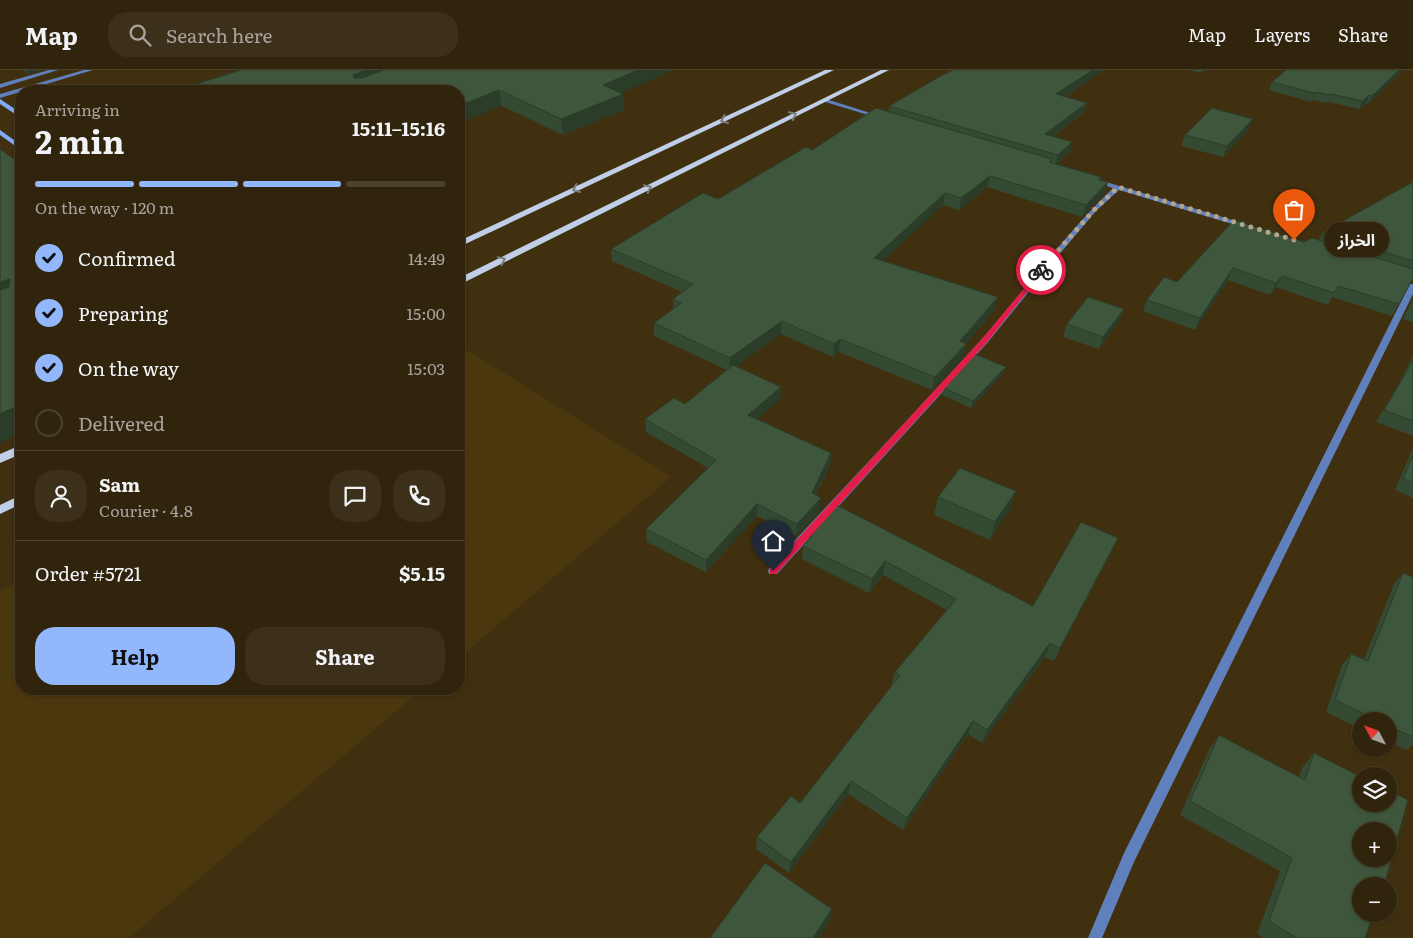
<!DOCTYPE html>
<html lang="en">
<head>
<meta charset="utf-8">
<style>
  :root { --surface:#30240c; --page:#3c301a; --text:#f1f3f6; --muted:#a8a49d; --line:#4b412d; --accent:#92b7fd }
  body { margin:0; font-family:Literata,"Noto Sans Arabic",serif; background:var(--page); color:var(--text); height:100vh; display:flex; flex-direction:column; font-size:19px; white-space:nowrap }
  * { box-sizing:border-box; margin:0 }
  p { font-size:16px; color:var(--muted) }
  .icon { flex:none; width:28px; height:28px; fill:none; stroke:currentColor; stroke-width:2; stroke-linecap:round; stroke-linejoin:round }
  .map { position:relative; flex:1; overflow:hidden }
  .sheet { position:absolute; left:15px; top:15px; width:450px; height:610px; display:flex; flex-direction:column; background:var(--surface); border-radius:20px; box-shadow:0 1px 4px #0004,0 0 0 1px var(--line) }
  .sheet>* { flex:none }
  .needle { width:32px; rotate:311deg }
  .buttons { position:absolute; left:1352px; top:642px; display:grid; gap:10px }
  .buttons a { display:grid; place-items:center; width:45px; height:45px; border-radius:50%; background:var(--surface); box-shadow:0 1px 4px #0004,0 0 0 1px var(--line); font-size:25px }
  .pin { position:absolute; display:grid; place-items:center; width:42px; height:42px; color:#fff; margin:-51px -21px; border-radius:50% 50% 50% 0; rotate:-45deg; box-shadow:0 0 5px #0007 }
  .pin .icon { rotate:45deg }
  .courier { position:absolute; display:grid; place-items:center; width:50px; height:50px; margin:-25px; border:4px solid #e11d48; border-radius:50%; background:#fff; color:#222; box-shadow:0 1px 6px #0007 }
  .bubble { position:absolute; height:35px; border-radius:18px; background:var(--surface); box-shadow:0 1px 4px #0004,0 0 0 1px var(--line); font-size:16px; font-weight:700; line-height:35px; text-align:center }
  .summary em { font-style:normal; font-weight:700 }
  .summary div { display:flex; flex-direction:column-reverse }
  .summary { display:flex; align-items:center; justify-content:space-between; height:85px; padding:0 20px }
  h1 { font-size:32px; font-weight:700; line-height:38px }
  .bar { display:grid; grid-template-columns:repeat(4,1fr); gap:8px 5px; align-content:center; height:60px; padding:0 20px }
  .bar i { height:6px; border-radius:4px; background:var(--line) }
  .bar .active { background:var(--accent) }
  .bar p { grid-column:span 4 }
  .line { display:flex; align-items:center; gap:12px; padding:0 20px; border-top:1px solid var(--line) }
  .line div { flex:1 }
  .round { display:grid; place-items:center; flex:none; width:52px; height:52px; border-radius:20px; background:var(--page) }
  ol { padding:0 20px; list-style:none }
  li { display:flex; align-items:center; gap:15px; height:55px }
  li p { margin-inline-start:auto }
  li .icon { padding:5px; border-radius:50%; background:var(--accent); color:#111; stroke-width:4 }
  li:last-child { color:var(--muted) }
  li i { width:28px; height:28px; border:2px solid var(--line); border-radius:50% }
  .cta { display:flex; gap:10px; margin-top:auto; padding:10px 20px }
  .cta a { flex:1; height:58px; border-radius:20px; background:var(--accent); color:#111; font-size:20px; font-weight:700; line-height:58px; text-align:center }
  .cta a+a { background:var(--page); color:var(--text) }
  header { display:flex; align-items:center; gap:30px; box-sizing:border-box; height:70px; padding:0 25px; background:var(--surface); border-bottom:1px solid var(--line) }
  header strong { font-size:24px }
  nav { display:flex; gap:28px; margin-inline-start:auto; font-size:18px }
  .search { width:350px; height:45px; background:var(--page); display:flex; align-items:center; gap:12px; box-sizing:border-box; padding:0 18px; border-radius:20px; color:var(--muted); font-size:19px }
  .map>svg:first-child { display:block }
  .built { fill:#4b370e }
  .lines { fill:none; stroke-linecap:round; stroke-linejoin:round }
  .minor { fill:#5f80bd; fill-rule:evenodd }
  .secondary { fill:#81abf9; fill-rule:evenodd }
  .primary { fill:#c0cee7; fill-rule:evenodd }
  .wall { fill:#354a33 }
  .shaded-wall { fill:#2b3c29 }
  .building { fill:#3e563b; stroke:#2b3c29; fill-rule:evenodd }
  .oneway { stroke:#7b7a76 }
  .route { fill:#e11d48 }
  .done { stroke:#b2a68f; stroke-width:5; stroke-dasharray:0 9 }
</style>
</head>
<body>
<header>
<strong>Map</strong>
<div class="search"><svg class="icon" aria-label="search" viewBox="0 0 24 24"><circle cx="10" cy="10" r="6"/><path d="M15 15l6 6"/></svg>Search here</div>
<nav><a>Map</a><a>Layers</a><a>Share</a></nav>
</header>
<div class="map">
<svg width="1413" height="868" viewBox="0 0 1413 868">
  <rect width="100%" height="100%" fill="#403010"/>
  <path class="built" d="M459,275L671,407L459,588Z
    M21,510V619H422L129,868H0V521Z"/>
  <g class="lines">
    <path class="minor" d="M49,0H58L0,18V14Z
      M84,0H93L0,28V24Z
      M822,29H826L883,47L878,48L822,31Z
      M1096,109L1249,155L1242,157L1119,120L1096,141L1052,193L988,272L777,504H769L768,501L769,498C840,422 911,347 981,270C1026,219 1064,165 1113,118L1094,112V110Z
      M1410,214H1413V224L1134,792L1102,868H1088L1124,783Z"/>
    <path class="secondary" d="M0,29L21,43V48L0,34Z
      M0,60L21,75V80L0,65Z"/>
    <path class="primary" d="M825,0H834L459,177V171Z
      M881,0H889L459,215V208Z
      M21,375V384L0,393V384Z
      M21,425V434L0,444V435Z"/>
  </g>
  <path class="wall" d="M23,0H42L29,4Z
    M241,0L621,23L624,40L563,65L502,36Z
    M1104,0L1065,27L1084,43L1053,67L1070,82L1057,94L1101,107L1100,110L1108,112L1104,124L1082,147L987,117L959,140L943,135L882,191L995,239L966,274L963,287L932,320L839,282L833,287L781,264L736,296L781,317L780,330L757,349L831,383L830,396L816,425L820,441L796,466L757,446L706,502L647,472L646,459L708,398L646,362L645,349L685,334L727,300L654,266V253L673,239V229L682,222L612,191L611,179L718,129L812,80L889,41V36Z
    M1190,0H1204L1200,3Z
    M1286,0H1403L1368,34H1366L1359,39L1328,32L1326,33L1312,30L1311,32L1269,20L1272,12Z
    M1249,59L1223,87L1181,76L1185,65Z
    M1413,112V208L1392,246L1332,227L1328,235L1276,217L1270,225L1228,210L1195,260L1143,241L1147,230L1177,212L1304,172L1319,170L1323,162Z
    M1413,228V252L1403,249Z
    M1119,251L1099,279L1063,267L1067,254Z
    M1413,286V366L1376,352L1399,313Z
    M1004,303L971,338L942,325L944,318Z
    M1413,378V428L1395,420Z
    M1016,421L1010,439L990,470L934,445L938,427Z
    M810,459L1033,536L1118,468L1112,481L1054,591L1045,587L982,673L968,664L903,760L848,724L789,803L756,779L757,767L800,733L892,616L891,615L895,602L947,540L883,505L869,523L802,489L803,476L809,470Z
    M1403,503L1412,506L1413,505V674L1407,680L1389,672V651H1361V659L1326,642L1342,595L1351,584L1364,589L1394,514Z
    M1219,665L1299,707L1302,698L1314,683L1361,816L1365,868H1264L1257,864L1280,801L1180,745L1209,680Z"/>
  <path class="shaded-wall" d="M27,0H42L29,4Z
    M366,0H410L356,20L353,5Z
    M638,0H673L604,31L603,15Z
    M1093,0H1104L1054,34L1056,24Z
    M1399,0H1403L1368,34L1372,26Z
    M499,20L502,36L459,53V36Z
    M1316,22L1311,32L1314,23Z
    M623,24L624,40L563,65L561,49Z
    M1369,25L1366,34L1359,39L1363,31Z
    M1087,33L1084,43L1042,74L1045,64Z
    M1253,49L1249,59L1223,87L1227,76Z
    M1072,72L1070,82L1055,95L1058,85Z
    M990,106L987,117L959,140L961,128Z
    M1108,112L1104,124L1082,147L1086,135Z
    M945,123L943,135L872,201L874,188Z
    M1233,198L1228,210L1195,260L1200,248Z
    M1282,206L1276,217L1270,225L1276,213Z
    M10,209L21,229L0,238V212Z
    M998,227L995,239L966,274L963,287L932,320L935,307L960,271Z
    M1124,239L1119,251L1099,279L1103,267Z
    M782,251L781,264L730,301V288Z
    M840,269L839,282L833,287L834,274Z
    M1006,297L1004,303L971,338L973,331Z
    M781,317L780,330L747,358L748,345Z
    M21,334V363L0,373V344Z
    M831,383L830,396L810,436L812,423Z
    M1016,421L1010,439L990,470L995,452Z
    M821,428L820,441L796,466L797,454Z
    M757,434V446L706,502V490Z
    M1118,468L1112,481L1054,591L1060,578Z
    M885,491L883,505L869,523L872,509Z
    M1050,573L1045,587L982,673L987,660Z
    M973,651L968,664L903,760L907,748Z
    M851,711L848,724L789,803L791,792Z
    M832,839L829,852L819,868H813Z"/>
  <path class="building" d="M241,0H366L353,5L354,8H362L384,0H638L603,15L623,24L561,49L499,20L459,36V21H174Z
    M953,0H1093L1056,24L1087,33L1045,64L1072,72L1058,85L889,36L939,7Z
    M1286,0H1399L1372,26L1369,25L1363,31L1331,24L1329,25L1316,22L1314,23L1272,12Z
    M876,38L1052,89L1049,92L1101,107L1099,110L1108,112L1086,135L990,106L961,128L945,123L874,188L998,227L960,271L966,274L935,307L840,269L834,274L782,251L730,288L654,253L681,233L673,229L693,214L611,179L703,123L718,129L806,77L812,80Z
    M1212,38L1253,49L1227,76L1185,65Z
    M0,79L21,94V334L0,344V220L9,217L10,209L0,212Z
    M1413,112V191L1323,162Z
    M1234,150L1304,172L1312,168L1413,199V208L1399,234L1338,216L1334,223L1282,206L1276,213L1233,198L1200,248L1147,230L1164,207L1177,212Z
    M1088,227L1124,239L1103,267L1067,254Z
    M1413,231V238L1410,237Z
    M975,284L1006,297L973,331L944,318Z
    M1413,289V351L1384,340L1407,301Z
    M733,295L781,317L748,345L831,383L812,423L821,428L797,454L757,434L706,490L646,459L716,390L645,349L674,328L685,334Z
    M1413,385V412L1403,409Z
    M960,398L1016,421L995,452L938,427Z
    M833,433L1033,536L1081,452L1118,468L1060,578L1050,573L987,660L973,651L907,748L851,711L791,792L757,767L791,726L800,733L900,605L895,602L956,529L885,491L872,509L803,476L815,461L810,459Z
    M1403,503L1413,507V667L1389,656V651H1380L1335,630L1351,584L1368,591Z
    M1219,665L1305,710L1314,683L1361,707V734H1389V720L1408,730L1384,816H1361V844H1373L1365,868H1297L1269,851L1292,788L1190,731ZM1361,761H1389V789H1361Z
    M765,793L832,839L813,868H710Z"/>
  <defs><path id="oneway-chevron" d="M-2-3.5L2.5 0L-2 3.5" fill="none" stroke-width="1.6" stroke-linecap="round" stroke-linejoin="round" transform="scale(1.25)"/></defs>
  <g class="oneway">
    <use href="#oneway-chevron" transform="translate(793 45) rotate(-26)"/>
    <use href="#oneway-chevron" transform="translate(724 50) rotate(155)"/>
    <use href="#oneway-chevron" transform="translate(648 118) rotate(-26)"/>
    <use href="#oneway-chevron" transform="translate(576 119) rotate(155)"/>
    <use href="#oneway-chevron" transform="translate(502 190) rotate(-26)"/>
  </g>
  <path class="route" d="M1041,198L1043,202L987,272L776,504H770V499L982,269Z"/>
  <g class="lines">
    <path class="done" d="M1041,200L1094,140L1118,117L1294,170"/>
  </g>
</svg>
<div class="buttons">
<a><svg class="needle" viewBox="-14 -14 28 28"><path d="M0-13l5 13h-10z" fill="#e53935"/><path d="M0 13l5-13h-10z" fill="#a8a49d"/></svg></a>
<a><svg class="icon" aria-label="layers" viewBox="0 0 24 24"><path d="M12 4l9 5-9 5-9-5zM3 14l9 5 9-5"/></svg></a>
<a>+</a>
<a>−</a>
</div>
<div class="pin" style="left:1294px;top:170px;background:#ea580c"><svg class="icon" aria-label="bag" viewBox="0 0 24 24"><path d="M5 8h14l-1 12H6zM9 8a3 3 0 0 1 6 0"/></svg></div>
<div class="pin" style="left:773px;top:501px;background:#1f2937"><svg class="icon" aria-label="home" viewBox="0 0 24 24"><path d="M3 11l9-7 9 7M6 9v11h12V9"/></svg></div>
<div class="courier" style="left:1041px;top:200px"><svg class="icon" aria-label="bike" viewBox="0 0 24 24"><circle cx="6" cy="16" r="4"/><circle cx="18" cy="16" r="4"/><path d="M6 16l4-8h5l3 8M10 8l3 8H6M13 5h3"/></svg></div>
<div class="bubble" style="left:1324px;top:152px;width:65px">الخراز</div>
<section class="sheet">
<div class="summary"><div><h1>2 min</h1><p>Arriving in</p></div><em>15:11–15:16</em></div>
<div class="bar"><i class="active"></i><i class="active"></i><i class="active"></i><i></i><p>On the way · 120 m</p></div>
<ol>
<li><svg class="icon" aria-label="check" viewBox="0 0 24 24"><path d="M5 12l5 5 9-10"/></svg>Confirmed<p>14:49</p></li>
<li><svg class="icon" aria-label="check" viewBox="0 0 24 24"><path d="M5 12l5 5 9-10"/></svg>Preparing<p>15:00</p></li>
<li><svg class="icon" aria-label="check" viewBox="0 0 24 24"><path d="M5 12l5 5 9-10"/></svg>On the way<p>15:03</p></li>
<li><i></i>Delivered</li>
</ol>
<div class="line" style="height:90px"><a class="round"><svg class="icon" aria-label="person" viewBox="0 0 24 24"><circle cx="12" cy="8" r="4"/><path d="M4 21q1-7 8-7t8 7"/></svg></a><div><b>Sam</b><p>Courier · 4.8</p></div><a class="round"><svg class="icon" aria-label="chat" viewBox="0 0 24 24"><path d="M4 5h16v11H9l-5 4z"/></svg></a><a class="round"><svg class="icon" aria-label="phone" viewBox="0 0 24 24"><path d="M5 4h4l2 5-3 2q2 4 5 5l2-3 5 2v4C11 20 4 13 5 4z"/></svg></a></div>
<div class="line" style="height:65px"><div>Order #5721</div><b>$5.15</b></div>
<div class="cta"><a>Help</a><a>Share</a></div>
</section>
</div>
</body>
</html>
